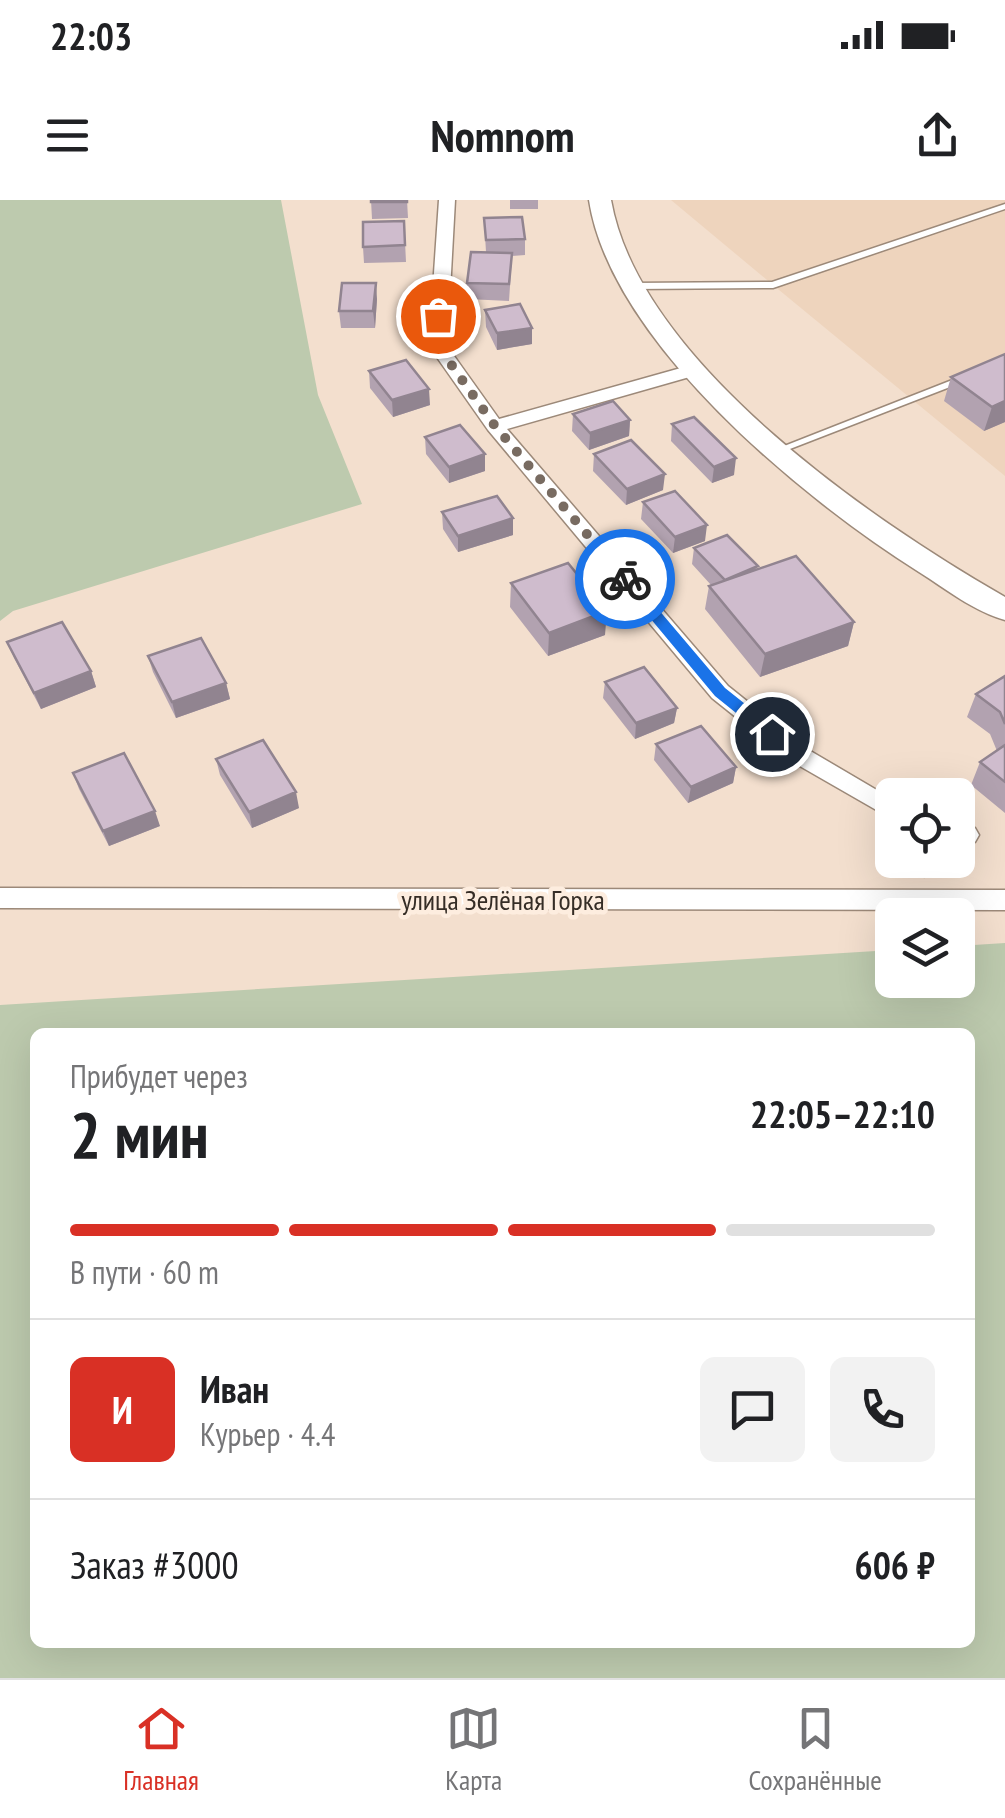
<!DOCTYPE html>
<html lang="ru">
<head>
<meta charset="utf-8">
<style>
  :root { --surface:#fff; --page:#f2f2f2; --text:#202124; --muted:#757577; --line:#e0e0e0; --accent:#d93025 }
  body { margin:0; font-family:"PT Sans Narrow",sans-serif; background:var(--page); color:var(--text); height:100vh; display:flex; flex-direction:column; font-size:38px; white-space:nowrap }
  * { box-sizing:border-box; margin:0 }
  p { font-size:32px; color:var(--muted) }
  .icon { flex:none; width:55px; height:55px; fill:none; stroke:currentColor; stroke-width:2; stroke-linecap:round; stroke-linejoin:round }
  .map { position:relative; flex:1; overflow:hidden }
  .details { position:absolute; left:30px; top:828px; width:945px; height:620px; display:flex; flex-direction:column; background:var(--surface); border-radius:15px; box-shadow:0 10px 40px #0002 }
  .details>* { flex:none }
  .fabs { position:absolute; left:875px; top:578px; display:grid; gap:20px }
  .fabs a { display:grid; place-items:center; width:100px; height:100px; border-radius:15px; background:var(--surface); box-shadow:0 10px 40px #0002; font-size:50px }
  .pin { position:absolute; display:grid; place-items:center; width:85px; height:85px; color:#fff; margin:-42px; border:5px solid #fff; border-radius:50%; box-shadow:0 2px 10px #0007 }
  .courier { position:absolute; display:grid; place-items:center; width:100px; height:100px; margin:-50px; border:8px solid #1a73e8; border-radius:50%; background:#fff; color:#222; box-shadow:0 2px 12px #0007 }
  .overview em { font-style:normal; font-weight:700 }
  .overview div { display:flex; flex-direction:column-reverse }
  .overview { display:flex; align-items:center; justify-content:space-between; height:170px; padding:0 40px }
  h1 { font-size:65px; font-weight:700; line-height:75px }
  .bar { display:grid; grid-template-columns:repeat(4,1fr); gap:15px 10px; align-content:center; height:120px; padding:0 40px }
  .bar i { height:12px; border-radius:8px; background:var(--line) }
  .bar .on { background:var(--accent) }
  .bar p { grid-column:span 4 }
  .line { display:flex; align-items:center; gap:25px; padding:0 40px; border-top:2px solid var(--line) }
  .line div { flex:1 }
  .round { display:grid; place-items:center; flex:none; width:105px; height:105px; border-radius:15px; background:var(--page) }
  .status { display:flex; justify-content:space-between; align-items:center; height:70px; padding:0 50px; background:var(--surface); direction:ltr }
  .status svg { height:28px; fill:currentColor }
  header { display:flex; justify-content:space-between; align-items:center; height:130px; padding:0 40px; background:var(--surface); font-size:45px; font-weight:700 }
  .menu { display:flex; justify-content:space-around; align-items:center; height:140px; border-top:2px solid var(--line); background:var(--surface); font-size:28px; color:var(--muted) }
  .menu a { display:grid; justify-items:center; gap:5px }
  .menu .on { color:var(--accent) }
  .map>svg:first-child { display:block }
  .built { fill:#eed4bd }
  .green { fill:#bdcaae; fill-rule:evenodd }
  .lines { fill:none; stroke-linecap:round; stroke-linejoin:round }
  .lane-casing { stroke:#9c8979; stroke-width:3 }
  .street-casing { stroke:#9c8979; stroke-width:3 }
  .secondary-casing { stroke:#9c8979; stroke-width:3 }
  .path { stroke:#8f8276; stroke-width:6; stroke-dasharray:5 8; stroke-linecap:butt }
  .lane { fill:#fff; fill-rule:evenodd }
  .street { fill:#fff; fill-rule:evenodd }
  .secondary { fill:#fff; fill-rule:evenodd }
  .wall { fill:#b2a2b0 }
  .shaded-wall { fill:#918490 }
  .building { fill:#cfbccd; stroke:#918490; stroke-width:2.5 }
  .route { fill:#1a73e8 }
  .done { stroke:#786b61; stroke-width:10; stroke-dasharray:0 18 }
  .labels { text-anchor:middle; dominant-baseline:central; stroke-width:9; stroke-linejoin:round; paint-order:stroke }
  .street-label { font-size:28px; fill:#352d26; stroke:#fdeddf }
</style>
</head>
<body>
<div class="status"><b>22:03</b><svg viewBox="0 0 49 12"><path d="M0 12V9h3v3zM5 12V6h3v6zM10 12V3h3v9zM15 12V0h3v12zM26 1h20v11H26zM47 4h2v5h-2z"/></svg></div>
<header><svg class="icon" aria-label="menu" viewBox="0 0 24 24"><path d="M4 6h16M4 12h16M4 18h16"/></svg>Nomnom<svg class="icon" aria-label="share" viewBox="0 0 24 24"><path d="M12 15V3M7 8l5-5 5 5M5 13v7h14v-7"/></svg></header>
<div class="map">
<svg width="1005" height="1478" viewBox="0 0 1005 1478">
  <rect width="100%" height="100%" fill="#f3dfce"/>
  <path class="built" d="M671,0H1005V276L773,85Z"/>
  <path class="green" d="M0,0H281L318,195L362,304L13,411L0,421Z
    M1005,743V1478H0V805L892,750V780H958V746ZM35,832H970V1442H35Z"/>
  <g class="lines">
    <g class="lane-casing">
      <path id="lane" d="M1005,4V9L773,88L632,89L628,86L632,83L772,82Z
        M965,175L970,178L968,180L777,254L774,255L769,252Z"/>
    </g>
    <g class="street-casing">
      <path id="street" d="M439,0H455L447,146L499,219L688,166H700V174L507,229L728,486L807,549L892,599V619L791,561L712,498L488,230L429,146Z
        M958,624L975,628L979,635L975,642H958Z
        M0,688L1005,690V710L0,708Z"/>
    </g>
    <g class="secondary-casing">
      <path id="secondary" d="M589,0H611C639,161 872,321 1005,397V420C975,412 946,389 919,372C803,299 611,142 589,0Z"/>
    </g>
    <path class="path" d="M922,660L927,678"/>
    <use href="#lane" class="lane"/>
    <use href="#street" class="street"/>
    <use href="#secondary" class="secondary"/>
  </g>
  <path class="wall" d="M371,0H407L408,18L372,19Z
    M510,0H538V9H510Z
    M484,18L525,39V55L512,56L509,101L467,99V83L486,52Z
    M404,21L406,62L364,63L363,47Z
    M377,99L375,128H341L339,111Z
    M485,110L532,128V144L497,150L486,127Z
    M1005,154V222L984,231L944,201L951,177Z
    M369,171L430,205L393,217L370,188Z
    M573,214L630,220L629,236L589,250L572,231Z
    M672,224L734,275L712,283L671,241Z
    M425,237L485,254V271L449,283L426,254Z
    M594,254L663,290L626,305L593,271Z
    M643,302L705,341L673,353L641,319Z
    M442,312L513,335L458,352L443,329Z
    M694,348L758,369L854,422L848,446L760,477L705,409L709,386L711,385L692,364Z
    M511,383L605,435L548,456L510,407Z
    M7,442L91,471L96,487L41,509L14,458Z
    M148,456L226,483L230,499L176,518L153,472Z
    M1005,476V613L971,585L980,562L997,551L990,534L967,517L976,494Z
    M605,482L677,508L674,523L635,539L603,498Z
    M656,544L736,567L733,583L688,603L654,560Z
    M216,559L299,608L252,628L220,575Z
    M73,573L160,626L109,646L79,589Z"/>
  <path class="shaded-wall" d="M376,83L377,99L375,128L373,111Z
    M532,128V144L497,150V133Z
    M429,189L430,205L393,217L392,200Z
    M1005,201V222L984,231L992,207Z
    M630,220L629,236L589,250L590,233Z
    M485,254V271L449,283V267Z
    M736,258L734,275L712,283L714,267Z
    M665,274L663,290L626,305L627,289Z
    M513,318V335L458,352V336Z
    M707,325L705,341L673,353L675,337Z
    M607,411L605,435L548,456L549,433Z
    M854,422L848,446L760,477L765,454Z
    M91,471L96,487L41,509L34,493Z
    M226,483L230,499L176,518L172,502Z
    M677,508L674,523L635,539L636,523Z
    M736,567L733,583L688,603L691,587Z
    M296,592L299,608L252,628L249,612Z
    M155,611L160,626L109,646L103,631Z"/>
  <path class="building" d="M371,0H407V2H371Z
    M522,17L525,39L486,40L484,18Z
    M404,21L405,45L363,47V22Z
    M471,52L512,53L509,84L467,83Z
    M342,83H376L373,111H339Z
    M520,104L532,128L497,133L485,110Z
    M1005,154V201L992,207L951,177Z
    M406,160L429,189L392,200L369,171Z
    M613,201L630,220L590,233L573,214Z
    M694,217L736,258L714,267L672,224Z
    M460,225L485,254L449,267L425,237Z
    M631,240L665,274L627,289L594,254Z
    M675,291L707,325L675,337L643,302Z
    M497,296L513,318L458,336L442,312Z
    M727,335L758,366L725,380L694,348Z
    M796,356L854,422L765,454L709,386Z
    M568,363L607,411L549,433L511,383Z
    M62,422L91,471L34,493L7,442Z
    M201,438L226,483L172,502L148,456Z
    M644,467L677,508L636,523L605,482Z
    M1005,476V524L1000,512L976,494Z
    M701,526L736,567L691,587L656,544Z
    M263,540L296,592L249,612L216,559Z
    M1005,545V582L980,562Z
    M124,553L155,611L103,631L73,573Z"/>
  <path class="route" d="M620,376H630L725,488L778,530V538H767L715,496L620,382Z"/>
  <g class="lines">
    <path class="done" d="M438,116V146L495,226L625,379"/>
  </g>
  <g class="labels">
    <g class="street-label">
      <text x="503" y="699">улица Зелёная Горка</text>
    </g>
  </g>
</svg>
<div class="fabs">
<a><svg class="icon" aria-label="locate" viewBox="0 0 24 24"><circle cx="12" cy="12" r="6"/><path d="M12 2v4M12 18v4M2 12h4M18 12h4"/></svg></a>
<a><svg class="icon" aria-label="layers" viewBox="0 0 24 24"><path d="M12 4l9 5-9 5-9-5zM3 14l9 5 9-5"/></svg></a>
</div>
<div class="pin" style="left:438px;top:116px;background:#ea580c"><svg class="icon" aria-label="bag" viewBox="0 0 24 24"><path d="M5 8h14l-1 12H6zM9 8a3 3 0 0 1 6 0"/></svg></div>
<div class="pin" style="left:772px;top:534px;background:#1f2937"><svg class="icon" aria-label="home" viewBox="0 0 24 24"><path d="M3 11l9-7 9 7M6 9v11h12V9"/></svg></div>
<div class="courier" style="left:625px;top:379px"><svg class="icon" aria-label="bike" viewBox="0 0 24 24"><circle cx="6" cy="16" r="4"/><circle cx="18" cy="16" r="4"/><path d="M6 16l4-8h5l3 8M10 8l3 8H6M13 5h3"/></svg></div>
<section class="details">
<div class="overview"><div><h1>2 мин</h1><p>Прибудет через</p></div><em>22:05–22:10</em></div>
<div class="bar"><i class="on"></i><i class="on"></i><i class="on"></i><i></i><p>В пути · 60 m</p></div>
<div class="line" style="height:180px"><b class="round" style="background:var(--accent);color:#fff">И</b><div><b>Иван</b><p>Курьер · 4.4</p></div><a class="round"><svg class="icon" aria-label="chat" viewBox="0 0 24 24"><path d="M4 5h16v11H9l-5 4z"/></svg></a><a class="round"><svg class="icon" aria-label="phone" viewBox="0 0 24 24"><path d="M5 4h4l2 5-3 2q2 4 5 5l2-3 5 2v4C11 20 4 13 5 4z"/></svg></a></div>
<div class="line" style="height:130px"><div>Заказ #3000</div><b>606 ₽</b></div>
</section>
</div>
<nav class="menu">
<a class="on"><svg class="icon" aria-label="home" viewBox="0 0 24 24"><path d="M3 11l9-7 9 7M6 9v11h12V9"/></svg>Главная</a>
<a><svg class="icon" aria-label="map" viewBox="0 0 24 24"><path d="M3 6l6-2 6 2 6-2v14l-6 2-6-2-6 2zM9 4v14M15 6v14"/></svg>Карта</a>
<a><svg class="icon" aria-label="saved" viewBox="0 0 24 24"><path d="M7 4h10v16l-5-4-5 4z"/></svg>Сохранённые</a>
</nav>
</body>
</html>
